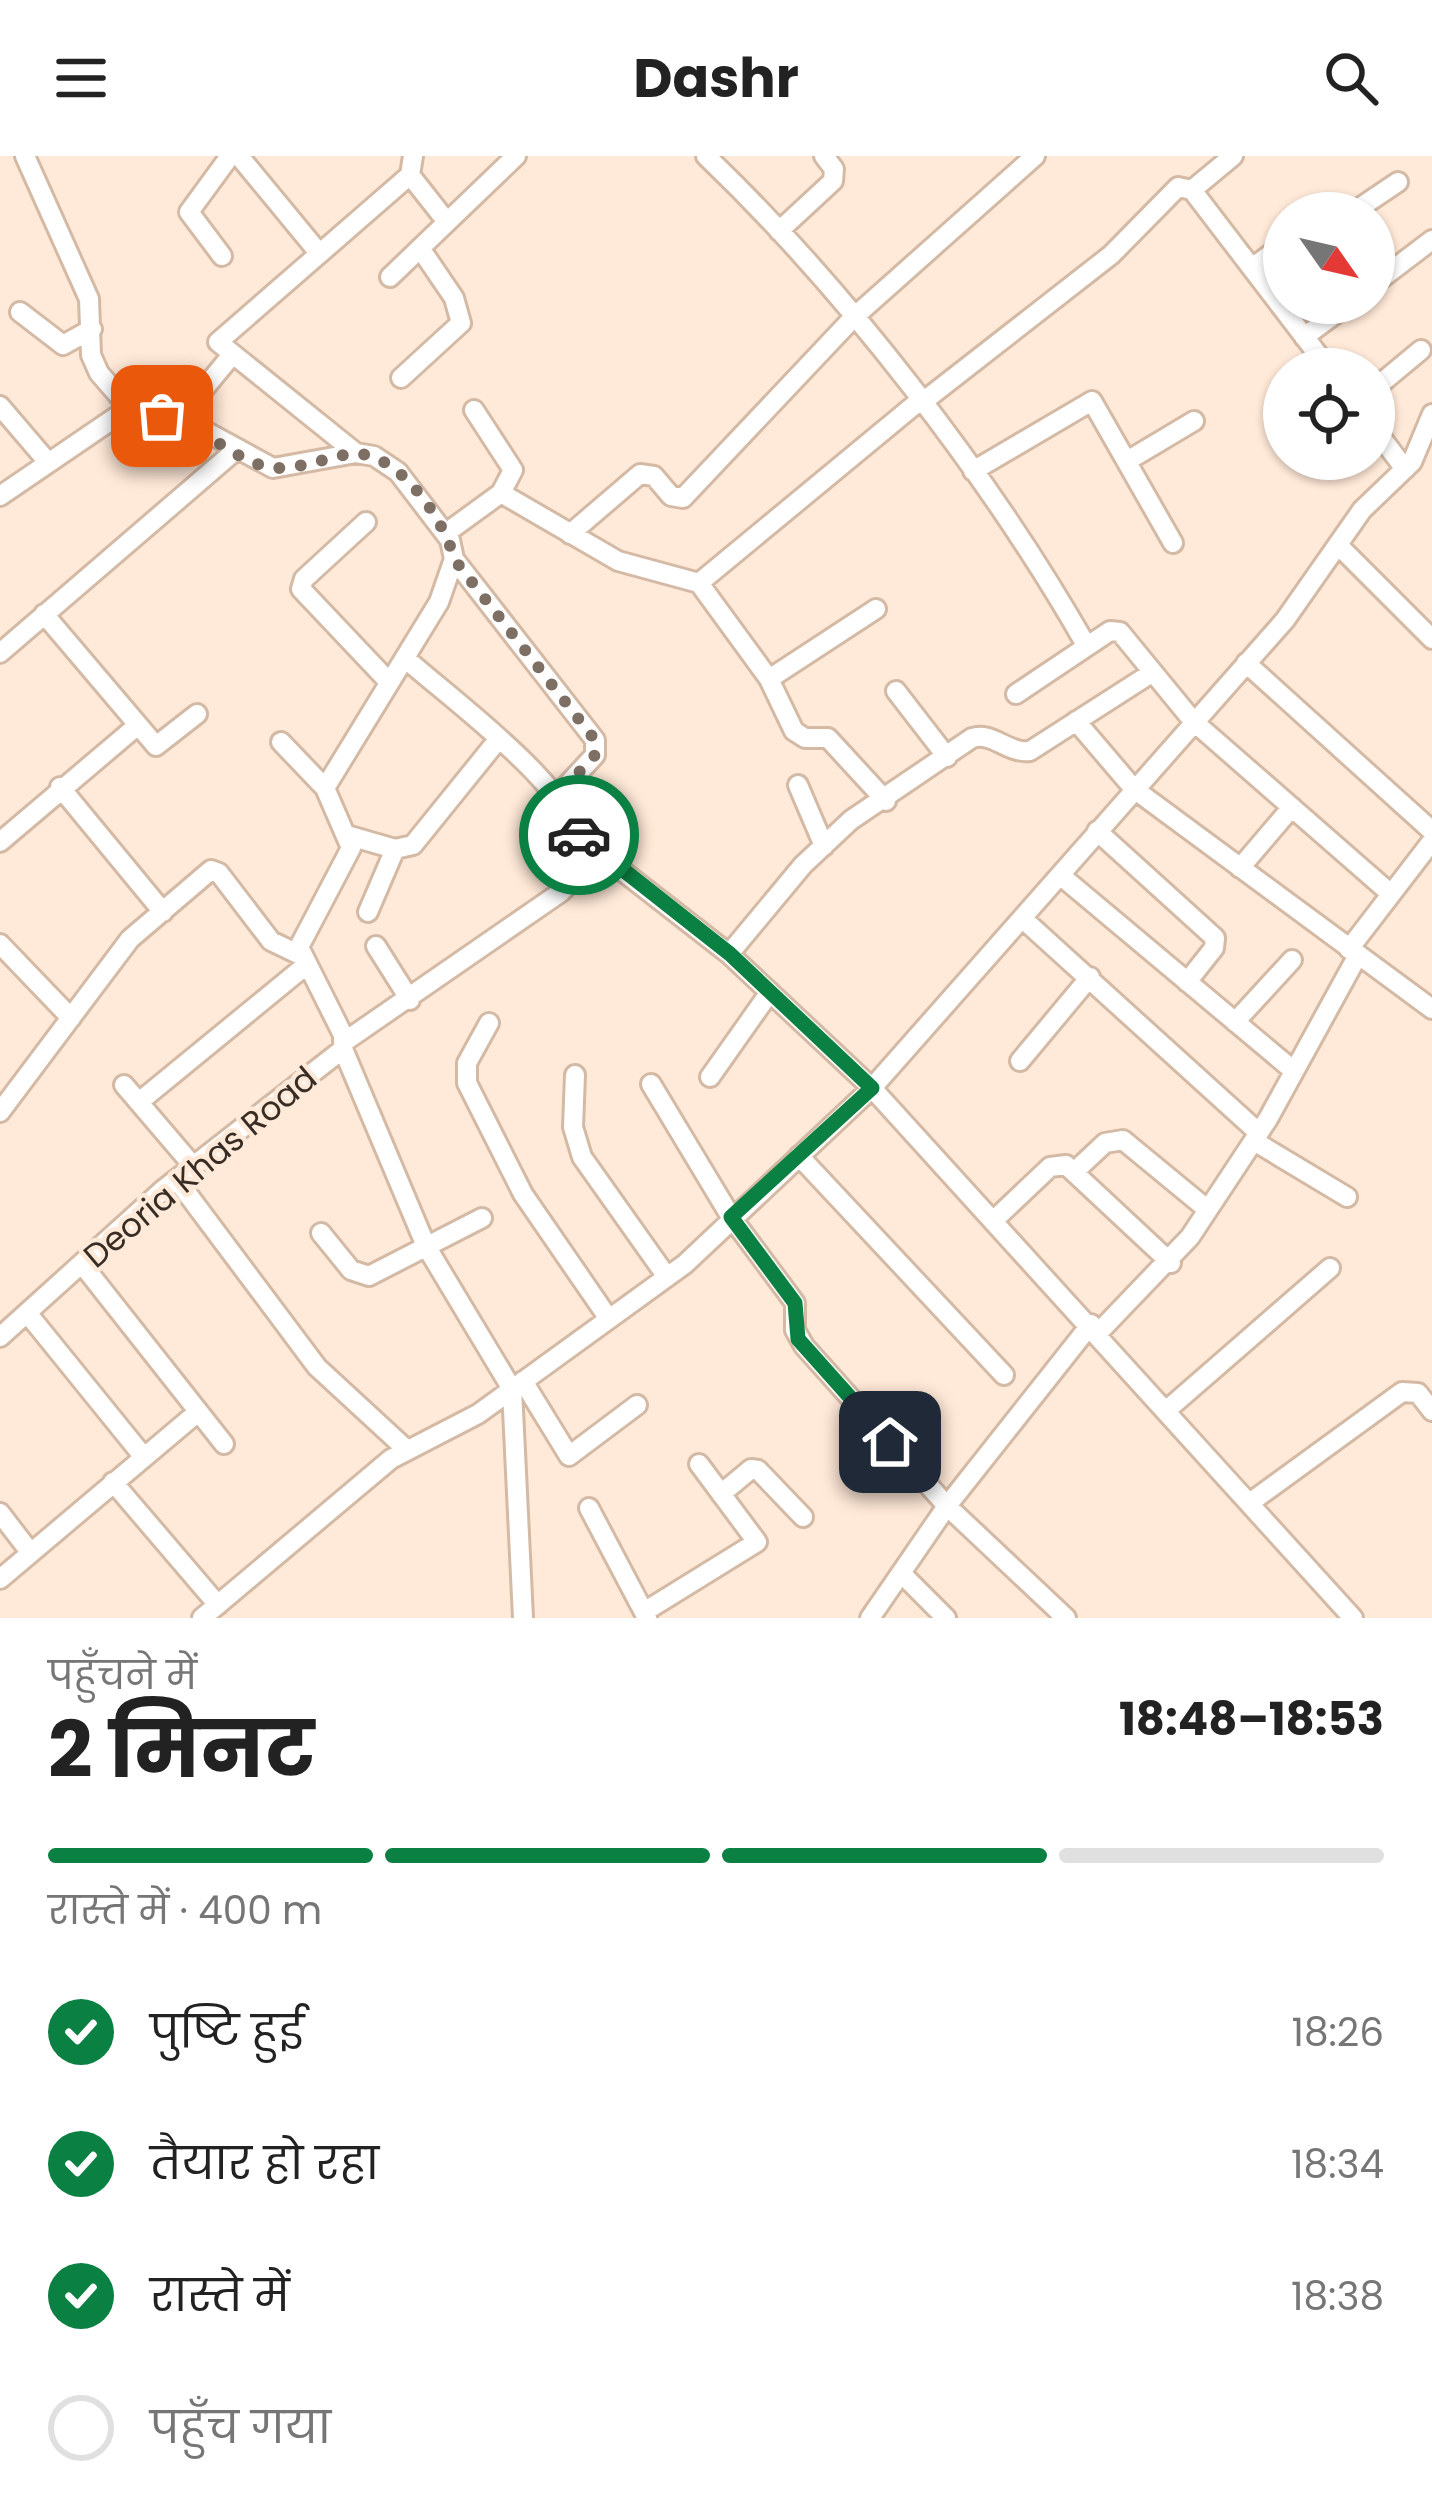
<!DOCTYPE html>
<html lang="hi">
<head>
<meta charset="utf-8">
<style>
  :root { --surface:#fff; --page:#f6f6f6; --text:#222; --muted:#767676; --line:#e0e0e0; --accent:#0b8043 }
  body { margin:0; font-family:Poppins,"Noto Sans Devanagari",sans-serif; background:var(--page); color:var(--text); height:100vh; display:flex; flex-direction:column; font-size:45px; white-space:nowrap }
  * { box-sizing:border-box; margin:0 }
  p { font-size:39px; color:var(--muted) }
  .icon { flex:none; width:66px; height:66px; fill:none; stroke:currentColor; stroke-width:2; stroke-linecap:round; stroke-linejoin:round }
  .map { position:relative; height:1462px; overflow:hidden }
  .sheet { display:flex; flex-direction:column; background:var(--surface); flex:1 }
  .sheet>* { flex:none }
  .needle { width:78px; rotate:124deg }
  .fabs { position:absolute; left:1263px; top:36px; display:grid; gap:24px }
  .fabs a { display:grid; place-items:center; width:132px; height:132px; border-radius:50%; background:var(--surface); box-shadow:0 3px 9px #0004; font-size:60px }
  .pin { position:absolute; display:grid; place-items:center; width:102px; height:102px; color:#fff; margin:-51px; border-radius:24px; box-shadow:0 6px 18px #0006 }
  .courier { position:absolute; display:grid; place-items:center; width:120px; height:120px; margin:-60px; border:9px solid #0b8043; border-radius:50%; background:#fff; color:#222; box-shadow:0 3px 15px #0007 }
  .overview em { font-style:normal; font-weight:700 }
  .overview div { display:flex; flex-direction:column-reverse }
  .overview { display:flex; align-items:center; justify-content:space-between; height:204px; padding:0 48px }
  h1 { font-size:78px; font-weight:700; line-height:90px }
  .bar { display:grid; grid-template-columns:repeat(4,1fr); gap:18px 12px; align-content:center; height:144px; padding:0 48px }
  .bar i { height:15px; border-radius:9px; background:var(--line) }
  .bar .selected { background:var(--accent) }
  .bar p { grid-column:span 4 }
  ol { padding:0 48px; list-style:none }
  li { display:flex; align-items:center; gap:36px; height:132px }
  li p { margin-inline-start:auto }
  li .icon { padding:12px; border-radius:50%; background:var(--accent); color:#fff; stroke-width:4 }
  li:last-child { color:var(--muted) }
  li i { width:66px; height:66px; border:6px solid var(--line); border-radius:50% }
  header { display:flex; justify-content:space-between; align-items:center; height:156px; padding:0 48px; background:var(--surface); font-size:54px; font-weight:700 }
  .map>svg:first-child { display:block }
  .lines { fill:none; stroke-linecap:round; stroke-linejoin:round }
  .minor-casing { stroke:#d4baa5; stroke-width:24 }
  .minor { stroke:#fff; stroke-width:18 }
  .done { stroke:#7d6f64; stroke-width:12; stroke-dasharray:0 21.6 }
  .route { stroke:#0b8043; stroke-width:15 }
  .labels { text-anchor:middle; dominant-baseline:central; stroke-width:9; stroke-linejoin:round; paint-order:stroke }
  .street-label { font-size:33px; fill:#372d25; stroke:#ffe9d8 }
</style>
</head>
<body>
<header><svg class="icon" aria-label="menu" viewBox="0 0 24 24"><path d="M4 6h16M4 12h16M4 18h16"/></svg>Dashr<svg class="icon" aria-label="search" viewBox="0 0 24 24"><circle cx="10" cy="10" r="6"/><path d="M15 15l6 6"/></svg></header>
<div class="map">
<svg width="1432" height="1462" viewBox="0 0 1432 1462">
  <rect width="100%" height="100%" fill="#ffe9d8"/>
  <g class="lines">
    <g class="minor-casing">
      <path id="minor" d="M239,0L319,97
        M413,0L410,19L447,66
        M706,0C845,133 991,322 1086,489
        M1192,34L1233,0
        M1352,57L1398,26
        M779,75L833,25L834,13L824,0
        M222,100L189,56L230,0
        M1252,112L1284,88
        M390,121L516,0
        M1374,128L1432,84
        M20,156L63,189L92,173
        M1304,181L1350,147
        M401,222L461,167L454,142L420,92
        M1374,233L1421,194
        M920,248L1111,99L1178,31L1192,34L1329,213
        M0,250L47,305
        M179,263L231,200
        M1374,272L1405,313
        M356,297L218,186L410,19
        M1127,305L1194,265
        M973,315L1092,245L1173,387
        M501,337L618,405L699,427L769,523L794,575L805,582H828L886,645
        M0,340L132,250
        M366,366L304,423L301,433L389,526
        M446,377L501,337L513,314L474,254
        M570,378L640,318L654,320L671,340L683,342L853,162L1035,0
        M1339,390L1432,483
        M454,403L595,584V599L557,640
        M699,427L918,246
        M44,458L156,590L197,558
        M0,497L236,294
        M1246,507L1432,675
        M769,523L876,453
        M896,535L947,601
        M1016,538L1110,475L1120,476L1193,565L1391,738
        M1076,565L1134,633L1432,853
        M281,586L325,632
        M798,629L824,690
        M60,631L163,756
        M1097,675L1215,782L1214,792L1187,826
        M350,680L395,693L413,689L497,585
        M580,682L729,798L872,932L1353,1462
        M0,686L138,569
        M1240,712L1292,651
        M1060,719L1294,915
        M368,756L395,693
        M1023,763L1259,977
        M0,788L71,862
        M376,790L410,844
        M1349,793L1432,685
        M729,798L803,709L851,664L972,582C992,575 1008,598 1030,595L1150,518
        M1235,866L1292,804
        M489,867L467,907V927L523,1038L609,1163
        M344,886L561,736C572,724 583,714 582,697C582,637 449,542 405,502
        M343,893L426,1090L512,1233L523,1462
        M1020,905L1090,821
        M575,919L573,971L582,1001L667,1121
        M710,921L770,836
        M651,928L731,1061L795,1147V1174L804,1190L947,1350L1066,1462
        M124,929L194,1011
        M139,946L305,810
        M0,956L130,783L211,714L219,717L271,785L300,799
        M1254,985L1347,1041
        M799,1000L1004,1219
        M1074,1016L1105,987L1123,984L1208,1054
        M177,1024L317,1211L406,1293
        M994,1064L1050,1011L1066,1009L1171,1107
        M321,1077L351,1114L369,1120L482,1062
        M82,1108L224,1288
        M28,1158L143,1300
        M1099,1176L1190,1081L1268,963L1358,799
        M0,1181L164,1033L343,893V879L299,791L351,692L325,632L439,446L454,403L450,384L398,316L374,300L356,297L273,312L196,270L125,247L99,217L91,199L89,143L25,0
        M523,1225L569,1300L637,1249
        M1168,1253L1330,1112
        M113,1326L218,1449
        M721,1338L751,1313L758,1314L803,1361
        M1251,1346L1402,1236L1418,1237L1432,1255
        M589,1352L647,1462
        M0,1357L30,1396
        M901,1417L946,1462
        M0,1423L198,1256
        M644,1456L757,1386L699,1308
        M202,1462L391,1303L478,1258L685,1108L872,932L1285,464L1362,354L1412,306L1432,258
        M870,1462L947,1350L1091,1168"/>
    </g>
    <use href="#minor" class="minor"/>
  </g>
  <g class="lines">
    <path class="done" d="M162,260C204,269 233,305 269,311C294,316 326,301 351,298C397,293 445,364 454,403L595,584V599L557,640L579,679"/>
    <path class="route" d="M579,679L730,798L872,932L731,1061L795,1147L798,1183L890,1286"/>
  </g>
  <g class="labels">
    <g class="street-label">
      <text transform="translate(200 1011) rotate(-40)">Deoria Khas Road</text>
    </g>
  </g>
</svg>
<div class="fabs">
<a><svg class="needle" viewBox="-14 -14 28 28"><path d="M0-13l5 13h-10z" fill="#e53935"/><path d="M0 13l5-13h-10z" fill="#767676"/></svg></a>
<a><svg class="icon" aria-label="locate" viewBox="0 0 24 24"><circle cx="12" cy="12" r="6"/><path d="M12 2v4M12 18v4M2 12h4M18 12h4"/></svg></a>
</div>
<div class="pin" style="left:162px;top:260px;background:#ea580c"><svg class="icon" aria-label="bag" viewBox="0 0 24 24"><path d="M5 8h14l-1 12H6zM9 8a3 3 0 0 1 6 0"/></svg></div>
<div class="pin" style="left:890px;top:1286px;background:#1f2937"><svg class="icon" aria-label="home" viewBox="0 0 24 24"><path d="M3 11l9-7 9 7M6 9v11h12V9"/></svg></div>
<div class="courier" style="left:579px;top:679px"><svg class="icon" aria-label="car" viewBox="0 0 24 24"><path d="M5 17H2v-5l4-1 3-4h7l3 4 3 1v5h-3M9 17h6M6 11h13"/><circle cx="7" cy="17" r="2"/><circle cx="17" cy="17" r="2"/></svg></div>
</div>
<section class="sheet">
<div class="overview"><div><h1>2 मिनट</h1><p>पहुँचने में</p></div><em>18:48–18:53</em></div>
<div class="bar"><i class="selected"></i><i class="selected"></i><i class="selected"></i><i></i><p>रास्ते में · 400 m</p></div>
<ol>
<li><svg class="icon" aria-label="check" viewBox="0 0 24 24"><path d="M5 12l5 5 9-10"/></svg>पुष्टि हुई<p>18:26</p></li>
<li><svg class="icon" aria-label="check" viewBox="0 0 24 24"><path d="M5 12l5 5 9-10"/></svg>तैयार हो रहा<p>18:34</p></li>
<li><svg class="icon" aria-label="check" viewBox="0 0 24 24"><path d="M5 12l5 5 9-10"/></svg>रास्ते में<p>18:38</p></li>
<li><i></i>पहुँच गया</li>
</ol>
</section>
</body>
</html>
